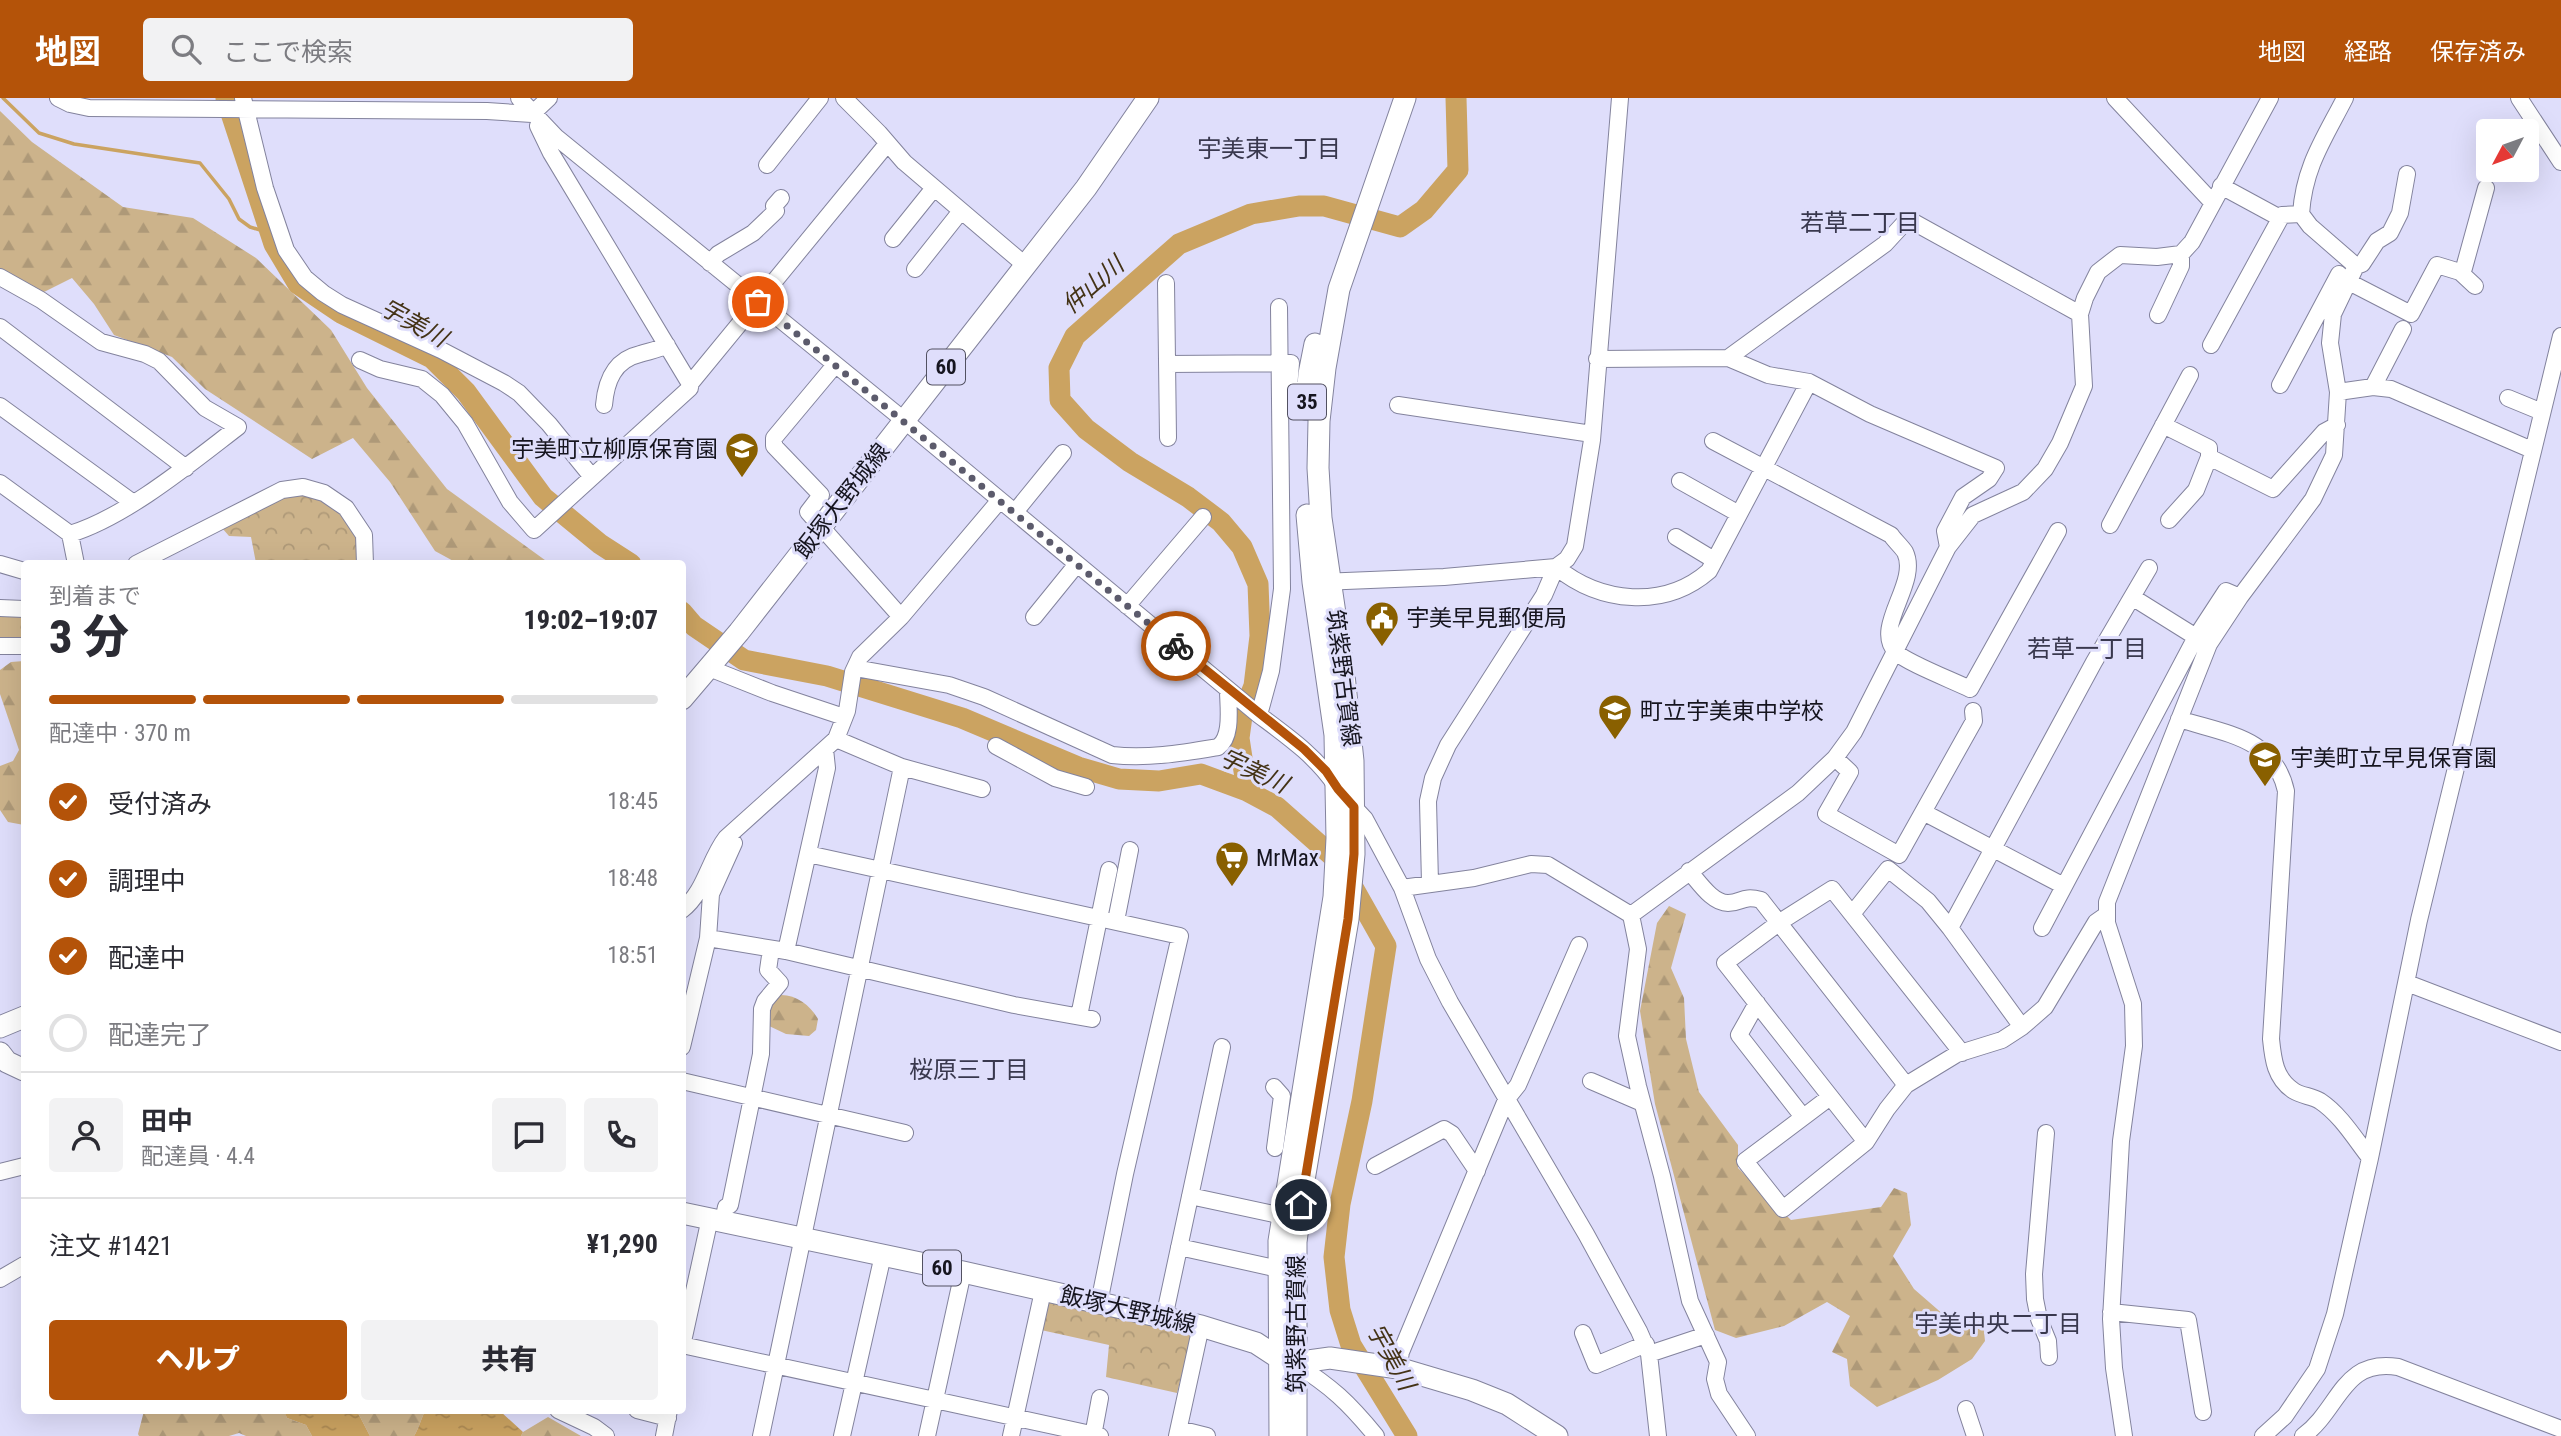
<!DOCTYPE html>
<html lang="ja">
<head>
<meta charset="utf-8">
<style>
  :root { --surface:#fff; --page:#f2f2f3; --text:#2b2b33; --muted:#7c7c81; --line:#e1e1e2; --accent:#b45309 }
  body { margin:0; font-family:"Roboto Condensed","Noto Sans JP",sans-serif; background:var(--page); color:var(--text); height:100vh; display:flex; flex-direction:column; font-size:26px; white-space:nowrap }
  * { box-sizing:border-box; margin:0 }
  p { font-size:23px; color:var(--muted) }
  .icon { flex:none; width:38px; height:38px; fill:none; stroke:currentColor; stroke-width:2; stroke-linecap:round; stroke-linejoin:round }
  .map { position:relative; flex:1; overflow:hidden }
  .sheet { position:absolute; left:21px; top:462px; width:665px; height:854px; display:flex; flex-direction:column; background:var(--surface); border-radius:7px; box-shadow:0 7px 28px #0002 }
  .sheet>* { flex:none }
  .needle { width:46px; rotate:229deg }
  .controls { position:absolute; left:2476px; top:21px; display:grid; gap:14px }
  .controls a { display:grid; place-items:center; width:63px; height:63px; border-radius:7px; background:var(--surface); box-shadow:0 7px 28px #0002; font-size:35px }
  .pin { position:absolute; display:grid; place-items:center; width:60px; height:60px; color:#fff; margin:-30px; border:4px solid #fff; border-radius:50%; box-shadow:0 2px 7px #0007 }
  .courier { position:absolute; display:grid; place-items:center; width:70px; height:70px; margin:-35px; border:5px solid #b45309; border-radius:50%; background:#fff; color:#222; box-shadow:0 2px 9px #0007 }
  .headline em { font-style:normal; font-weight:800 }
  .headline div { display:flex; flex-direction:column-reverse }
  .headline { display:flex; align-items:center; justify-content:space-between; height:119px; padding:0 28px }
  h1 { font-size:46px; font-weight:800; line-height:52px }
  .bar { display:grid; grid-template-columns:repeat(4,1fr); gap:10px 7px; align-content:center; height:84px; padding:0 28px }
  .bar i { height:9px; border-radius:5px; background:var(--line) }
  .bar .current { background:var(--accent) }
  .bar p { grid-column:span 4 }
  .line { display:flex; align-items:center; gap:18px; padding:0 28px; border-top:2px solid var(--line) }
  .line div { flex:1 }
  .round { display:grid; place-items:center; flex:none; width:74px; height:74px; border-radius:7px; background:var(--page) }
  ol { padding:0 28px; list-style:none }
  li { display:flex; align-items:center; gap:21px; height:77px }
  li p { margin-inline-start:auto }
  li .icon { padding:7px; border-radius:50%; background:var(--accent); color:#fff; stroke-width:4 }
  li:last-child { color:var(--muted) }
  li i { width:38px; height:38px; border:4px solid var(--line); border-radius:50% }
  .primary-button { display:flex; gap:14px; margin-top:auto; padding:14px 28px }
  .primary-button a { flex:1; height:80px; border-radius:7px; background:var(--accent); color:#fff; font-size:28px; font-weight:800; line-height:80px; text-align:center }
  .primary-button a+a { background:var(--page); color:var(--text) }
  header { display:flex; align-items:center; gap:42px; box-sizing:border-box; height:98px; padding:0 35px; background:var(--accent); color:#fff }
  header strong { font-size:33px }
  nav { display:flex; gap:38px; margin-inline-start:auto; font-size:24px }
  .search { width:490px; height:63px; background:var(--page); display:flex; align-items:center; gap:18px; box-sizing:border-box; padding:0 24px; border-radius:7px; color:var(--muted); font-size:26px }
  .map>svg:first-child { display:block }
  .forest { fill:url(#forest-firs) }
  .park { fill:url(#park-crowns) }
  .water { fill:url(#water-ripples) }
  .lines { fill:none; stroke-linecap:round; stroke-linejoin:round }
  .stream { stroke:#cba361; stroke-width:3.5 }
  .river { stroke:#cba361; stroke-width:21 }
  .minor-casing { stroke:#83839d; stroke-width:18 }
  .major-casing { stroke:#83839d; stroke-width:23 }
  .minor { stroke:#fff; stroke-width:16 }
  .major { stroke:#fff; stroke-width:21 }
  .done { stroke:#5c5b6c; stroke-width:7; stroke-dasharray:0 12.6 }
  .route { stroke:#b45309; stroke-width:9 }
  .labels { text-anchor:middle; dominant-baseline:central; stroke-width:6; stroke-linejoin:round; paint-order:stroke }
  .shield { fill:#dfdefb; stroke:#525161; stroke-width:2 }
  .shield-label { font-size:21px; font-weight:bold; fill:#16151f }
  .poi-label { font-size:23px; fill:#16151f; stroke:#dfdefb; text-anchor:start }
  .street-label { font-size:23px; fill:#16151f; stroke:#dfdefb }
  .neighbourhood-label { font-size:24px; fill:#39384e; stroke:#dfdefb }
  .water-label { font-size:24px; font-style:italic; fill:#443316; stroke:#dfdefb }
</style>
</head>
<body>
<header>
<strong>地図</strong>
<div class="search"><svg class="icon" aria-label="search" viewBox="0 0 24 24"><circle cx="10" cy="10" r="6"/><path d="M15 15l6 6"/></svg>ここで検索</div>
<nav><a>地図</a><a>経路</a><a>保存済み</a></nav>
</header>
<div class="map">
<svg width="2561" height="1338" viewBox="0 0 2561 1338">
  <defs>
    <pattern id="forest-firs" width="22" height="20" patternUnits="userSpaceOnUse" patternTransform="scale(1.75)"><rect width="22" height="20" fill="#ccb38b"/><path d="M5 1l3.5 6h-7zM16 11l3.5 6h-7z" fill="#ae9978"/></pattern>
    <pattern id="park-crowns" width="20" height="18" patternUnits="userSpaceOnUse" patternTransform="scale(1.75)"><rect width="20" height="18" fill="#ccb38b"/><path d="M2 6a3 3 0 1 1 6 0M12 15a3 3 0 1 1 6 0" fill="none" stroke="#ae9978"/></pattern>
    <pattern id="water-ripples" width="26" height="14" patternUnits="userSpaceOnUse" patternTransform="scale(1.75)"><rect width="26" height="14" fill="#cba361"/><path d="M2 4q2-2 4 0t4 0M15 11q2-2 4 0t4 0" fill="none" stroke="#ae8b54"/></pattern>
  </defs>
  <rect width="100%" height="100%" fill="#dfdefb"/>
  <path class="forest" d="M0,13L32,44L123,109L193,120L256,160L331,232L367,290L447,391L549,465H457L435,453L390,384L353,340L312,361L205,291L172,259L114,237L94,206L72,180L44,194L0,174Z
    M24,563V727L8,724L0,712V668L13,663L19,652L0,596V572L11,564Z
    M1669,808L1686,816L1671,870L1684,900L1686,941L1699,994L1738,1047V1070L1791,1122L1881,1109L1894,1090L1907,1095L1911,1127L1893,1158L1914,1191L1952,1224L1982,1215L1985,1243L1972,1261L1938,1282L1877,1309L1850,1288L1847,1261L1832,1254L1850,1218L1827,1204L1784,1228L1736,1240L1715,1232L1655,1006L1640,913L1657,825Z
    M779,897C796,896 810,907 818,921L816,932L809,938L786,936L767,927L766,912Z
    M284,1312L287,1320L306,1327L312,1338H246L239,1335L229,1338H139L138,1336L144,1313Z
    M357,1313H425C421,1321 419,1330 414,1338H370Z
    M548,1319L581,1338H521L523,1334Z"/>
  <path class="park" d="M306,396L334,405L357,435L362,465H256L251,439L229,438L222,430L284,398Z
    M0,513L24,515V539L0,540Z
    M1048,1202L1193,1233L1177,1295L1106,1279L1109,1247L1041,1232Z"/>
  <path class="water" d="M284,1313H357L370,1338H312L306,1327L287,1320Z
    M425,1313H500L523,1334L521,1338H414C419,1330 421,1321 425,1313Z"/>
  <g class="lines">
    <path class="stream" d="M3,0L39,35L74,46L200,65L229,101L239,121L250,129L270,135"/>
    <path class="river" d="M226,0L274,146L298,186L341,215L432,260L466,294L543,399L600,446L631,466
      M682,514L694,528L744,562L827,578L962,620L1078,669L1119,681L1159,683L1201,676L1247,693L1277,709L1338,763L1386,848L1362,1003L1340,1106L1334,1159L1340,1212L1351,1247L1407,1338
      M1247,693L1239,640L1242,618L1254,588L1260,538L1258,486L1242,449L1221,424L1188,399L1130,364L1086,331L1060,302L1059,270L1075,238L1179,146L1251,116L1299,108H1324L1400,129L1424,112L1458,72L1456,0"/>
    <g class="minor-casing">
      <path id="minor" d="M58,0L70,6L89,10L487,13L532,16L549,0
        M243,0L265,90L286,152L305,180L323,195L342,207L441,252L504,285L519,295L549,326L592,379
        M519,0L556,39L905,323L1259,617C1287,638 1316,658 1336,688
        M844,0L879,35L904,64L1025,167
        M2115,0L2212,104
        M2519,0L2561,64
        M538,28L551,55L690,286
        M767,67L820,0
        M2221,88L2280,120
        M893,141L934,90
        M710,165L718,156L753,135L776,113L774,108L781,100
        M2356,168L2362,166L2377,143L2390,135L2400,115L2407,76
        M915,171L961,113
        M2460,174L2475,188
        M0,179L41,202L101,244L145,256L159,263L205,310L238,329C191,365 126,419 70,436
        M2347,183L2411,216L2437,167L2460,174L2464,170L2486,90
        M1166,185L1168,340
        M2158,217L2181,168V156
        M0,229L186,370
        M2211,247L2282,117L2301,116
        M1728,260L1885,146L1908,121L2080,216
        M1597,261L1728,260L1768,277L1809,284L1870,316L1996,370L1989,381L1963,399L1945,433L1948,449
        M360,262L380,271L422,281L442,297L465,325L510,404L534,432L690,290V286L887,46
        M1167,266L1291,265L1289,291L1308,293
        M835,267L774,340V348L821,397L808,414L901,519
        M2280,287L2339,176
        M2373,289L2403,231
        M2338,294L2373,289L2391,291L2532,352
        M2508,300L2542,314
        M604,307C606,283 614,262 640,256C649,253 658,252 667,247
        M1398,307L1592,336
        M0,308L132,404
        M2163,327L2209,350V359L2273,391L2324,334L2337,327
        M1713,343L1891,437C1895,443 1901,448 1905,454C1920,485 1872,529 1896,554C1905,564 1954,583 1970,591L2058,433
        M1680,383L1739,416
        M0,385L70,436L76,466
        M1015,414L1063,355
        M2169,422L2196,392L2209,359
        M2110,427L2190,277
        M1676,439L1714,462
        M0,466L24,473
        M136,466L282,392L303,389L324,395L346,410L364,437L365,466
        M1321,484L1444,479L1556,469L1567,461L1575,448L1592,342L1620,0
        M2132,499L2149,470
        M1127,508L1203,419
        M0,510L24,511
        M1034,519L1077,466
        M0,548H24
        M709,570L772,595L844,619
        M855,570L949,587L984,599L1112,657C1148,661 1182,655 1218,649C1233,639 1228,608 1228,592
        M1259,617L1271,573L1282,491L1279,209
        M2179,621C2225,636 2274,639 2286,693L2271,941C2273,961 2275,981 2294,993C2302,998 2312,998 2320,1003C2341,1017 2355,1041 2370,1060
        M996,648L1055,680L1086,689
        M1835,660L1850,674L1826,716L1899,757L1974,623L1973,613
        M902,669L982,691
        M1350,705L1365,721L1402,790L1428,861L1450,904L1586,1136L1639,1233L1649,1256L1658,1338
        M1923,714L2062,787
        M808,756L1180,838L1125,1076L1099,1205
        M1689,773C1699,784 1712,805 1728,805C1742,805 1742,797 1761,802L1906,987
        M1430,785L1428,703L1433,680L1448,647L1544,497L1556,469C1600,505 1664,512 1709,473L1809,284
        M1402,790L1474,780L1531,766L1548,767L1631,817L1638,851L1627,938L1638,988L1662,1078L1690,1203L1718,1264L1715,1281L1719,1296L1747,1338
        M682,812C705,794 709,762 726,740L836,641L847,613L853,574L860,559L901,519L1000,402
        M1852,816L1888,771L1928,803L1950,830
        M1631,817L1798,695L1835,660L1854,634L1948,449L1973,417L2023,394L2045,371L2060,345L2084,288L2080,216L2085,200L2098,174L2120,157L2157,159L2181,156L2192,144L2270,0
        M1116,823L1130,752
        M2042,830L2196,539
        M708,840L786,853L1014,907L1092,921
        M786,853L827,670L825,651
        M2407,885L2561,944
        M1757,905L1739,937L1803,1019
        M1079,918L1109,772
        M2022,929L1950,830L2094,564L2132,499L2196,539L2226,493L2240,499
        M682,949L708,840L711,796L734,745L726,740
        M682,983L905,1035
        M1591,983L1642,1005
        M1274,989L1282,998L1275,1050
        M1830,999L1745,1063L1783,1111L1866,1044L1887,1011L1906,987L1957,956L2002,942L2022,929L2045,909L2096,824L2106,817
        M2046,1035L2034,1176L2035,1201L2039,1221L2048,1243L2049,1259
        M1866,1044L1725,865L1780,824L1832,791L1962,955
        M1375,1068L1444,1031L1452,1036L1477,1073
        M0,1074L24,1068
        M1190,1098L1283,1118
        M723,1123L726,1109L730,1107L761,956L762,911L765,903L780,885L768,872L771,851
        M1179,1149L1279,1171
        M0,1181L24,1167
        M2111,1214L2188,1222L2203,1314
        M1164,1220L1222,949
        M1583,1235L1596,1267L1646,1246
        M682,1247L1100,1338
        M682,1248L710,1120
        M1649,1256L1706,1237
        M1294,1265C1332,1289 1348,1304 1376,1338
        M1398,1270L1401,1254L1506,1002L1518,987L1579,847
        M1966,1311L1975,1338
        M558,1312L594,1329L606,1338
        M637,1312L668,1320
        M1179,1331L1207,1338
        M664,1338L669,1312
        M761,1338L902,669L836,641
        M842,1338L883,1157
        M927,1338L963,1174
        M1011,1338L1043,1193
        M1093,1338L1100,1300
        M1177,1338L1201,1228
        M2124,1338L2114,1270L2111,1221L2121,1043L2134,948L2133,906L2107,825V804L2209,546L2240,499L2313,401L2334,357L2338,294L2330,245L2333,216L2356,168L2310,128L2301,116C2304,69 2324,41 2345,0
        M2263,1338L2285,1318L2317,1271L2335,1216L2370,1060L2419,822L2561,238
        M2303,1338C2340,1311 2342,1260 2398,1269L2561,1331"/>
    </g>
    <g class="major-casing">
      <path id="major" d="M1306,311L1309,276L1315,246
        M682,601L739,534L1086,90L1148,0
        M0,929L24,919
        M0,955L7,964L24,972
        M682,1115L963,1174L1201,1228L1256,1245L1279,1260L1294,1265L1330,1260L1398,1270L1472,1292L1507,1306L1557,1338
        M1280,1338L1279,1143L1334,799L1337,740L1335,637L1313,484L1307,417
        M1296,1338V1144L1303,1088L1348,821L1354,756L1353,663L1344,577L1321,420L1318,370L1319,323L1325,270L1339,191L1405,0"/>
    </g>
    <use href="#minor" class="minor"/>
    <use href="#major" class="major"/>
  </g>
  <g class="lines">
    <path class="done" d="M758,204L1176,548"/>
    <path class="route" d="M1176,548L1304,651L1326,673L1338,691L1354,709V756L1348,821L1301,1107"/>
  </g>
  <defs>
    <g id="school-pin" transform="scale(1.75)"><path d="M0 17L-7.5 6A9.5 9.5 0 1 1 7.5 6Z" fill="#896000" stroke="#dfdefb"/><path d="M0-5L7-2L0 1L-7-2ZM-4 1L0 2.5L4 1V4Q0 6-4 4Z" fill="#fff"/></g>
    <g id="civic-pin" transform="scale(1.75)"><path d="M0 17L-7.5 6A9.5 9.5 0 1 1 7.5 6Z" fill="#896000" stroke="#dfdefb"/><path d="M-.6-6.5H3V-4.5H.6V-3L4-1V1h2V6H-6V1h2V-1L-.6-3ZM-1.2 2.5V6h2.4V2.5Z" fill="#fff"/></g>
    <g id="supermarket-pin" transform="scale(1.75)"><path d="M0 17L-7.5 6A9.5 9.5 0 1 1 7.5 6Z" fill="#896000" stroke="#dfdefb"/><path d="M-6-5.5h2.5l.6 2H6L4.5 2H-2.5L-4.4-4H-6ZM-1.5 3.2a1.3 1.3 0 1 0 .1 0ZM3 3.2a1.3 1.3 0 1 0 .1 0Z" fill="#fff"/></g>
  </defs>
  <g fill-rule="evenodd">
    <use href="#school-pin" x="742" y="351"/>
    <use href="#civic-pin" x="1382" y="520"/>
    <use href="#school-pin" x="1615" y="613"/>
    <use href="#school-pin" x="2265" y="660"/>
    <use href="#supermarket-pin" x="1232" y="760"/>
  </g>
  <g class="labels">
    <g class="shield">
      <rect x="927" y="251.5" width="38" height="35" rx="5"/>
      <rect x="1288" y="286.5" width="38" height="35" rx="5"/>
      <rect x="923" y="1152.5" width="38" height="35" rx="5"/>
    </g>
    <g class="shield-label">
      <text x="946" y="269">60</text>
      <text x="1307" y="304">35</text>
      <text x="942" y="1170">60</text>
    </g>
    <g class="poi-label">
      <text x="718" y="351" text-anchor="end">宇美町立柳原保育園</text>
      <text x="1406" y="520">宇美早見郵便局</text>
      <text x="1640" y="613">町立宇美東中学校</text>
      <text x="2290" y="660">宇美町立早見保育園</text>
      <text x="1256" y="760">MrMax</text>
    </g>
    <g class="street-label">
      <text transform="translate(842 403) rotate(-52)">飯塚大野城線</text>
      <text transform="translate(1343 580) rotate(83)">筑紫野古賀線</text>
      <text transform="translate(1128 1212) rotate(13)">飯塚大野城線</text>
      <text transform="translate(1296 1226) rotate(-90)">筑紫野古賀線</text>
    </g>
    <g class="neighbourhood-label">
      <text x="1269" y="51">宇美東一丁目</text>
      <text x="1860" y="125">若草二丁目</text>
      <text x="2087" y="551">若草一丁目</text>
      <text x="969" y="972">桜原三丁目</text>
      <text x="1998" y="1226">宇美中央二丁目</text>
    </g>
    <g class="water-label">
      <text transform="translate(1093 187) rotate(-41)">仲山川</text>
      <text transform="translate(414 225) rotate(29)">宇美川</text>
      <text transform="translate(1254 673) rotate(25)">宇美川</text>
      <text transform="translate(1391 1259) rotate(61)">宇美川</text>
    </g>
  </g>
</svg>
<div class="controls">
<a><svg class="needle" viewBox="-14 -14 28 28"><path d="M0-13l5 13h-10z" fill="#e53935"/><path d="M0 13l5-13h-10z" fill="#7c7c81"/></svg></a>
</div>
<div class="pin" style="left:758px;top:204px;background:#ea580c"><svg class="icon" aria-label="bag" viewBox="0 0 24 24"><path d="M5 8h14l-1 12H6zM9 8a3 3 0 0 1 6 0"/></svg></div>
<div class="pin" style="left:1301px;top:1107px;background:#1f2937"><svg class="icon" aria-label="home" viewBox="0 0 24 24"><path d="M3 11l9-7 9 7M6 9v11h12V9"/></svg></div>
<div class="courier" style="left:1176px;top:548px"><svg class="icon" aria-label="bike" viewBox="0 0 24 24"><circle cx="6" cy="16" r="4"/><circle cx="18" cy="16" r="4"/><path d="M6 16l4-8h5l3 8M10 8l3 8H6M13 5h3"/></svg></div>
<section class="sheet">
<div class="headline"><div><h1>3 分</h1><p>到着まで</p></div><em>19:02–19:07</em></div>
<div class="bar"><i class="current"></i><i class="current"></i><i class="current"></i><i></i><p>配達中 · 370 m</p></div>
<ol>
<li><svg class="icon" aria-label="check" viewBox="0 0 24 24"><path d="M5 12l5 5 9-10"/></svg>受付済み<p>18:45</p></li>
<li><svg class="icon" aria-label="check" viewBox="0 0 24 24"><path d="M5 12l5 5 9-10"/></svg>調理中<p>18:48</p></li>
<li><svg class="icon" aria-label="check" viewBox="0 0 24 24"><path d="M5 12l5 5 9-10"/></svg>配達中<p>18:51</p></li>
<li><i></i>配達完了</li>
</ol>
<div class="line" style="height:126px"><a class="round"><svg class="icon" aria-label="person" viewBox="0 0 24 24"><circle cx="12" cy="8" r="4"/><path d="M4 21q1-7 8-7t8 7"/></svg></a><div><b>田中</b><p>配達員 · 4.4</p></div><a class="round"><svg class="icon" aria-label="chat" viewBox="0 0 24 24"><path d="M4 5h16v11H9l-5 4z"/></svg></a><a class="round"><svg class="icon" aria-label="phone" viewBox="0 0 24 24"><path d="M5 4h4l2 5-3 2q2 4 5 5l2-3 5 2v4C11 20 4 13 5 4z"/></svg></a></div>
<div class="line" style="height:91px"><div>注文 #1421</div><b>¥1,290</b></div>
<div class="primary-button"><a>ヘルプ</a><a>共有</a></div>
</section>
</div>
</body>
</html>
